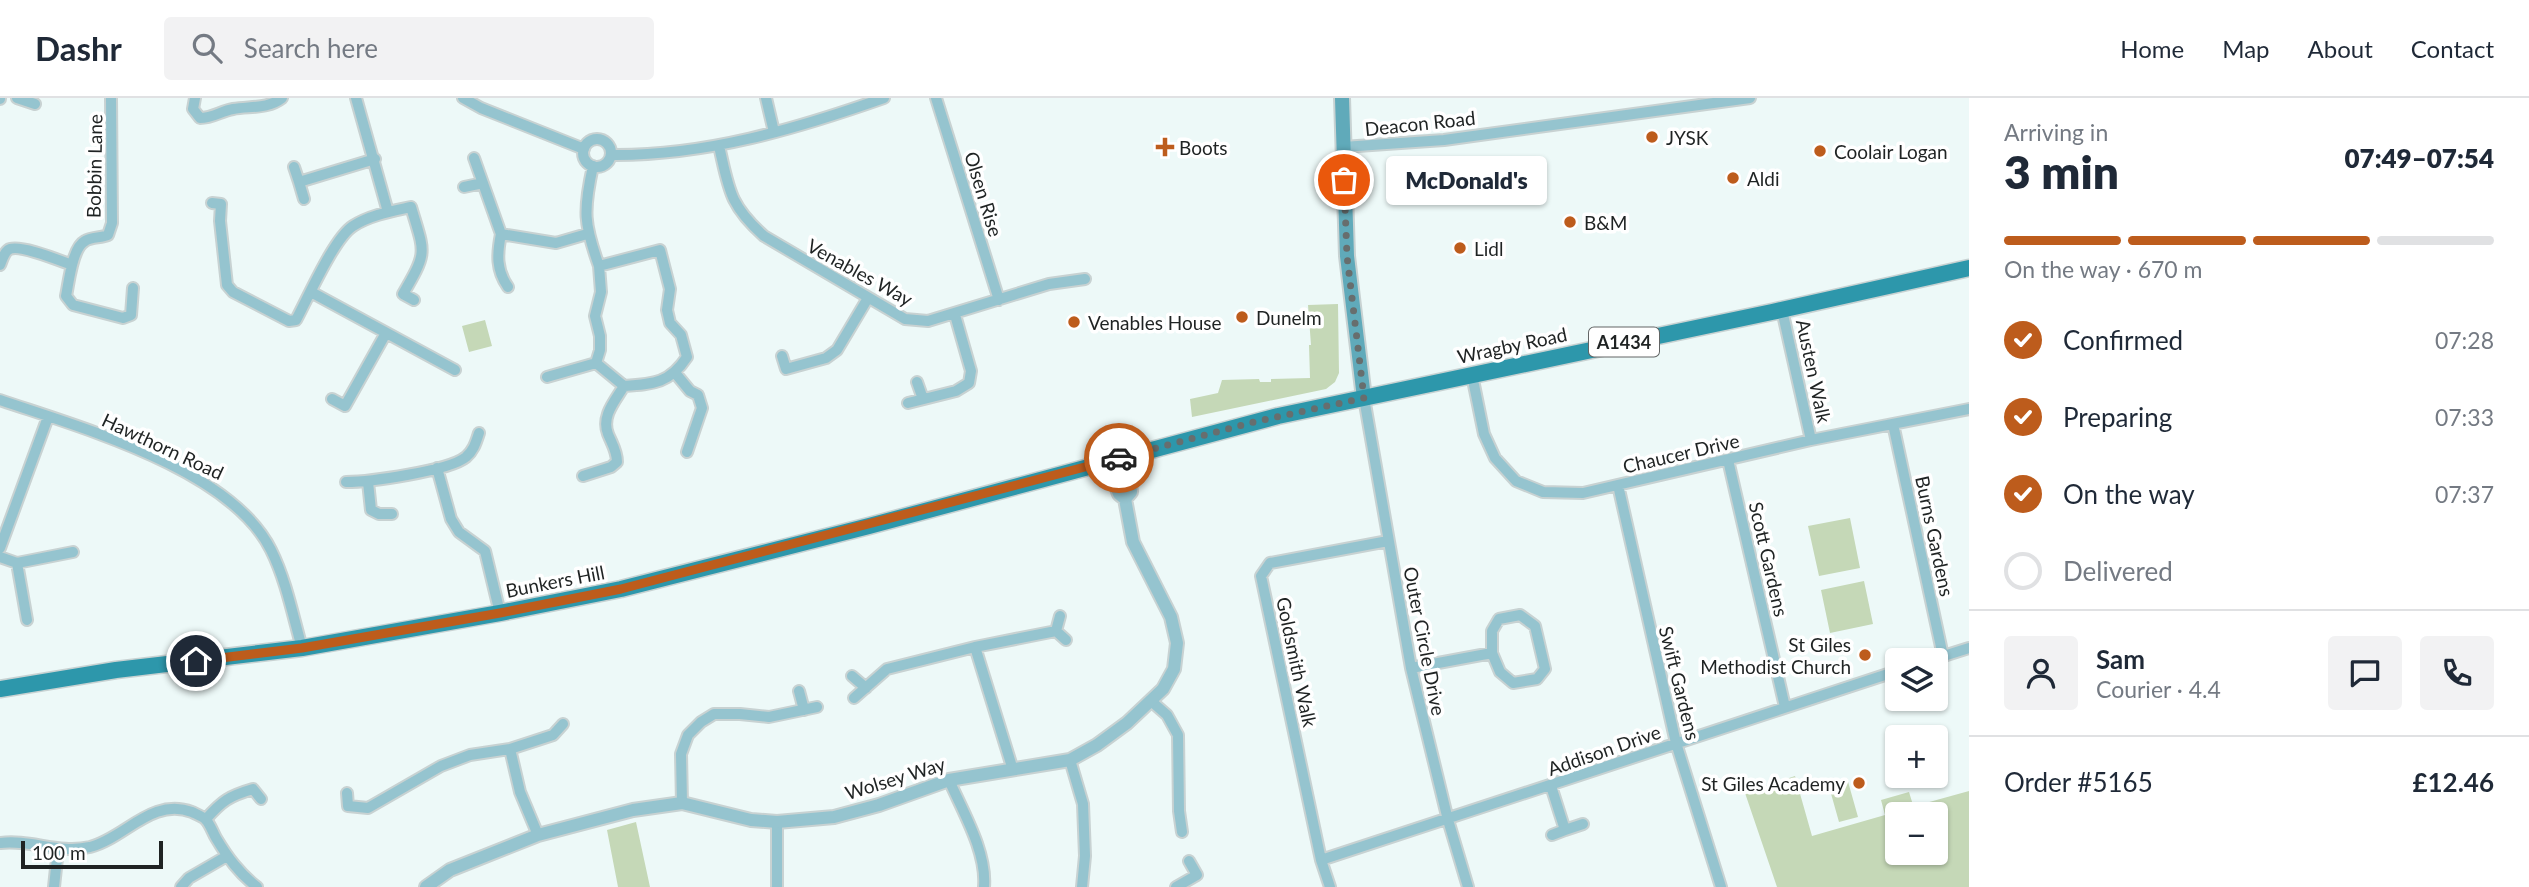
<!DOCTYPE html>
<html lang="en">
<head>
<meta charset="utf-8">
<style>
  :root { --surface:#fff; --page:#f2f2f3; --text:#1f2937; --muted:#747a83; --line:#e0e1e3; --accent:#bd5c1c }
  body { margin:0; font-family:Lato,sans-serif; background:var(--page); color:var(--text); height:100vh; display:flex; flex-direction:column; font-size:26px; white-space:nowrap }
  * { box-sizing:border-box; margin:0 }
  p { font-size:23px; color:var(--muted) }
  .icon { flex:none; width:38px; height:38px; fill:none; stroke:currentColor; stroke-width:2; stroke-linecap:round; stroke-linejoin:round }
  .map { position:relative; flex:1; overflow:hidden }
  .details { display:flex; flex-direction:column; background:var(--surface); width:560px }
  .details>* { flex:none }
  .buttons { position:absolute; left:1885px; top:550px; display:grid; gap:14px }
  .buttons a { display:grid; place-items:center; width:63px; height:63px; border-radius:7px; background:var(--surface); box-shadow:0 2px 5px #0004; font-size:35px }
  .scale { position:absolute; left:21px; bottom:18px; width:142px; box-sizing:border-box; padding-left:7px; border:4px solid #1f2323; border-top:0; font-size:19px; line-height:24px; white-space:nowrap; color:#1f2323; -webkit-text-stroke:5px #fff; paint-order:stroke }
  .pin { position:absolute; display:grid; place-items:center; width:60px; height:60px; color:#fff; margin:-30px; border:4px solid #fff; border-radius:50%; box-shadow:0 2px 7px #0007 }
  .courier { position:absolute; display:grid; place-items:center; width:70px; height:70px; margin:-35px; border:5px solid #bd5c1c; border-radius:50%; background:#fff; color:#222; box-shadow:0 2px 9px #0007 }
  .bubble { position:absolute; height:49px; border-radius:7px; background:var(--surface); box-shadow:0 2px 5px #0004; font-size:23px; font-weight:800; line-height:49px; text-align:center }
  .summary em { font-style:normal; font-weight:800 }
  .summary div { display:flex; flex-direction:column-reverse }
  .summary { display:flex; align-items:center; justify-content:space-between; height:119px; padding:0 35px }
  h1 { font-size:46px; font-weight:800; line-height:52px }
  .bar { display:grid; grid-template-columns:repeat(4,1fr); gap:10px 7px; align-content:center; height:84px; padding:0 35px }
  .bar i { height:9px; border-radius:5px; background:var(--line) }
  .bar .current { background:var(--accent) }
  .bar p { grid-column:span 4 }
  .line { display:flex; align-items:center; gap:18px; padding:0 35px; border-top:2px solid var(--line) }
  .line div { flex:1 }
  .round { display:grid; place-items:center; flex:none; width:74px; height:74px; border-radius:7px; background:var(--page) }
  ol { padding:0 35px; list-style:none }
  li { display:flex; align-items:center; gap:21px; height:77px }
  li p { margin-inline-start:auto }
  li .icon { padding:7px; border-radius:50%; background:var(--accent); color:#fff; stroke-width:4 }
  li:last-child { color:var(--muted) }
  li i { width:38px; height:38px; border:4px solid var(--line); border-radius:50% }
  header { display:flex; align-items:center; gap:42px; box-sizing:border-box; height:98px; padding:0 35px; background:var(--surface); border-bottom:2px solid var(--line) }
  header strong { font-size:33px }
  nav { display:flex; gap:38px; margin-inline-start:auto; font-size:24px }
  .search { width:490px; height:63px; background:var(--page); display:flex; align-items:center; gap:18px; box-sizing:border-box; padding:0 24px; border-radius:7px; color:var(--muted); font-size:26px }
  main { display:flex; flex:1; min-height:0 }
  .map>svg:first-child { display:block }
  .green { fill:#c5d8b7; fill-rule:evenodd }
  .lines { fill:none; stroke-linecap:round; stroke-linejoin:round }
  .minor-casing { stroke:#c8d2d2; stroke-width:14 }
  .tertiary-casing { stroke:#c8d2d2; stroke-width:16 }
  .secondary-casing { stroke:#c8d2d2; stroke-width:18 }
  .primary-casing { stroke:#c8d2d2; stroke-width:19 }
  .minor { stroke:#95c4cf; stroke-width:10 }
  .tertiary { stroke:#95c4cf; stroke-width:12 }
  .secondary { stroke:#60aaba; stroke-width:14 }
  .primary { stroke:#2d97ab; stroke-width:16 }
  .done { stroke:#676e6e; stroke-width:7; stroke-dasharray:0 12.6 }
  .route { stroke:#bd5c1c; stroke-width:9 }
  .poi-dot { fill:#bd5c1c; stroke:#fff; stroke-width:2.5 }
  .labels { text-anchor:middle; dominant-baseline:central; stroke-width:7; stroke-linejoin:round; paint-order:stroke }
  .shield { fill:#fff; stroke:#626565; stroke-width:2 }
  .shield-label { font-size:18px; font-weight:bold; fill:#1f2323 }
  .street-label { font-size:19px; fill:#1f2323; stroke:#fff }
  .poi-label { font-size:19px; fill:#1f2323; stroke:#fff; text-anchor:start }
</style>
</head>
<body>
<header>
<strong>Dashr</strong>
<div class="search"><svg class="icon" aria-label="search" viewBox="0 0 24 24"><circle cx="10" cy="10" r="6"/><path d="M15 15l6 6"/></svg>Search here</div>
<nav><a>Home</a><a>Map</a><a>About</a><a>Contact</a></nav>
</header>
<main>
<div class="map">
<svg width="1969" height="789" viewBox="0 0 1969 789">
  <rect width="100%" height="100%" fill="#edf9f8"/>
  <path class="green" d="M1338,206L1339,275L1335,284L1326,291L1192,319L1190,301L1218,295L1222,282L1259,281L1260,284H1271V281L1310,280L1309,247H1311L1308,207Z
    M485,222L492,248L469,254L462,228Z
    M1850,420L1860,470L1819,478L1808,428Z
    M1864,483L1873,526L1830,535L1821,492Z
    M1795,678L1812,738L1885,717L1881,702L1909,694L1913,707L1886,716L1969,693V789H1777L1745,695ZM1897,716H1936V754H1897Z
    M1847,680L1858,719L1839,724L1828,685Z
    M636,724L650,789H618L607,732Z"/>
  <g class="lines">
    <g class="minor-casing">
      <path id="minor" d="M17,0L35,6
        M111,0L112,125L108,137C101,140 91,139 85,143C72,150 69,184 66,198L73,207L123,220L131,217L133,190
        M195,0L193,11L200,20C213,20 221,13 233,11C250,8 268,11 282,0
        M356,0L388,114
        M463,0L481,10L584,51
        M766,0L774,34
        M936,0L999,202
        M0,1V0
        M583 55a14 14 0 1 1 28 0a14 14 0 1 1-28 0Z
        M719,48C729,91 729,107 764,138L905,221L928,223L1049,186L1085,181
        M1343,49L1444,42L1750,0
        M611,57C705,58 796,31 884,0
        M474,60L501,136L556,145L587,136
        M593,68C583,113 584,126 599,168L660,152L670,191L667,212L670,225L681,237L687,259C670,285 654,286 624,288L596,265L600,252V238L595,218L601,194L599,168
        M294,69L299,84
        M464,89L483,85
        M304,101L299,84L375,61
        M212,105L221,106L220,123L227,187L233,194L289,223L296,222C308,200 334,140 353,128C370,117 393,113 411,109C425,156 428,153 403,196L414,202
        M501,136C497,156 496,172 508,189
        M0,167C2,162 4,155 8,152C17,145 61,163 72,167
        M311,194L455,272
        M1782,212L1811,342
        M782,258L786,271L826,260L837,252L868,200
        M676,276L690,293L698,297L702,310L687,354
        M1472,277L1484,336L1495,360L1516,383L1543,394L1583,395L1811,342L1969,311
        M547,279L596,265
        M917,284L923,301
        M1364,300L1411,570L1448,722L1468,789
        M332,301L345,308L386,235
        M0,302C82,330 231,371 271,452C286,482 293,518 302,550
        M908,305L956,293L969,285L971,273L955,217
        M1893,326L1943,558
        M1728,362L1785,609
        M437,370L451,421L459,434L485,453L500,515
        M583,378L611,369L617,364C617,353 612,346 608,336C601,318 615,303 624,288
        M346,384C369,384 449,373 466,359C474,352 476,344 479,335
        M368,384L371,412L379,416H392
        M1618,387L1676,645L1721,789
        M0,450L48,319
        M0,459L17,465L73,454
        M17,465L27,522
        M1056,533L1060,518
        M975,549L1056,533L1066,542
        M1931,562L1969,550
        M1411,570L1492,555V533L1499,521L1520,517L1535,528L1545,571L1537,581L1513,585L1500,574L1492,555
        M852,578L866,590
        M799,593L804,612
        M854,600L887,571L975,549L1013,672
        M1151,603L1167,617L1178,637L1179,713L1182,734
        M510,651L553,637L563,626
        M1070,662L1083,706L1085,758L1082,789
        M949,682C963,714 987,754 984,789
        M1551,688L1565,732L1583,726
        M347,695L348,708L368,710L441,668L470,657L510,651L520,694L538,737
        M682,705L681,656L688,637L701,624L714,616H740L769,619L817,609
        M206,721C222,703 229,698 253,691L261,701
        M777,724V789
        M1552,737L1565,732
        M0,745C30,741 59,756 90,749C125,740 152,699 192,714C196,716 204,719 206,722C210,726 213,735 216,740C228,760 239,775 257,789
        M1321,762L1897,573
        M54,789L58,751
        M181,789L189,780L227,758
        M1176,789L1197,777L1189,763
        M1330,789L1321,762L1261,478L1270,465L1388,443"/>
    </g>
    <g class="tertiary-casing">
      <path id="tertiary" d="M1125,401L1131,394L1126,358
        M426,789L450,772L538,737L633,712L682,705L751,722L777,724L834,719L879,707L949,682L1070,662L1097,647L1127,625L1163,591L1174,571L1177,545L1171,519L1133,444L1125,401L1119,396L1107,364"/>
    </g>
    <g class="secondary-casing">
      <path id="secondary" d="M1342,0L1347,158L1364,300"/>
    </g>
    <g class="primary-casing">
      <path id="primary" d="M0,591L116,572L302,550L500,515L621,491L869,428L1278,318L1772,214L1969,170"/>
    </g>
    <use href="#minor" class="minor"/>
    <use href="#tertiary" class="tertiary"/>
    <use href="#secondary" class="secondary"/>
    <use href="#primary" class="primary"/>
  </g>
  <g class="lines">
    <path class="done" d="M1119,360L1254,324L1364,300L1347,158L1344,82"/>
    <path class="route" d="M196,563L302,550L500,515L621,491L1119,360"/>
  </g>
  <g class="poi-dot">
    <circle cx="1652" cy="39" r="7"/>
    <path d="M1161.5 38.5h7v7h7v7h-7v7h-7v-7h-7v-7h7z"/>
    <circle cx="1820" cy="53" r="7"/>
    <circle cx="1733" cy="80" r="7"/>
    <circle cx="1570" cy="124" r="7"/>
    <circle cx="1460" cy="150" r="7"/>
    <circle cx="1242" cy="219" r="7"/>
    <circle cx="1074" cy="224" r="7"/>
    <circle cx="1865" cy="557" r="7"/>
    <circle cx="1859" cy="685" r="7"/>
  </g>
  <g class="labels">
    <rect class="shield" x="1589" y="229.5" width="70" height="29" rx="5"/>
    <g class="shield-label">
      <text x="1624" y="244">A1434</text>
    </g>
    <g class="street-label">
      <text transform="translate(1420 25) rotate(-6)">Deacon Road</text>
      <text transform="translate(94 68) rotate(-89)">Bobbin Lane</text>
      <text transform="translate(984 96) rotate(73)">Olsen Rise</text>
      <text transform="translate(860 174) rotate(29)">Venables Way</text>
      <text transform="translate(1512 247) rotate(-12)">Wragby Road</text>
      <text transform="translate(1814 273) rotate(78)">Austen Walk</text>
      <text transform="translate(163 348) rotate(25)">Hawthorn Road</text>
      <text transform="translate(1681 355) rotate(-13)">Chaucer Drive</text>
      <text transform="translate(1935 438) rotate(78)">Burns Gardens</text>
      <text transform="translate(1769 461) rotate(77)">Scott Gardens</text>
      <text transform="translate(555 483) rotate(-11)">Bunkers Hill</text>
      <text transform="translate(1425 543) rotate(79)">Outer Circle Drive</text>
      <text transform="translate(1297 564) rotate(78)">Goldsmith Walk</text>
      <text transform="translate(1680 585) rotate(76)">Swift Gardens</text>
      <text transform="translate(1604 652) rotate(-19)">Addison Drive</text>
      <text transform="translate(895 680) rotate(-17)">Wolsey Way</text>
    </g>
    <g class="poi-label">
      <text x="1666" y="39">JYSK</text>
      <text x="1179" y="49">Boots</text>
      <text x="1834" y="53">Coolair Logan</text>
      <text x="1747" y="80">Aldi</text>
      <text x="1584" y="124">B&amp;M</text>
      <text x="1474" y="150">Lidl</text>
      <text x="1256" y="219">Dunelm</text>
      <text x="1088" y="224">Venables House</text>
      <text x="1851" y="546" text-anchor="end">St Giles<tspan x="1851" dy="22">Methodist Church</tspan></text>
      <text x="1845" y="685" text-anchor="end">St Giles Academy</text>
    </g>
  </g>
</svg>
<div class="buttons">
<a><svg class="icon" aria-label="layers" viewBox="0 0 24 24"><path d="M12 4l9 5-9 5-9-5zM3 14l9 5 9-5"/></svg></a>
<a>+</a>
<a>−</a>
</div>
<div class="scale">100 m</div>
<div class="pin" style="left:1344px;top:82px;background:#ea580c"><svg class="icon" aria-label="bag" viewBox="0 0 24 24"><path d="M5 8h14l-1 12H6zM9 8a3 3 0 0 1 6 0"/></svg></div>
<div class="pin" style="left:196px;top:563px;background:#1f2937"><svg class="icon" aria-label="home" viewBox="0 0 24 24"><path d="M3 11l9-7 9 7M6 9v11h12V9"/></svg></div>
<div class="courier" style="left:1119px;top:360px"><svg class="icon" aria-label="car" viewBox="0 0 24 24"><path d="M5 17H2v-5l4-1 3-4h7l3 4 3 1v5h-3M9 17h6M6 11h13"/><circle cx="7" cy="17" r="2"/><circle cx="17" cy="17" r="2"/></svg></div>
<div class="bubble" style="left:1386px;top:58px;width:161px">McDonald's</div>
</div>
<section class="details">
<div class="summary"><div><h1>3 min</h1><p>Arriving in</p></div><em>07:49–07:54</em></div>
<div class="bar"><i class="current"></i><i class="current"></i><i class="current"></i><i></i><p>On the way · 670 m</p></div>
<ol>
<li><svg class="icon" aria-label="check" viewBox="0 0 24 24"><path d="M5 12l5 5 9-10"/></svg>Confirmed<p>07:28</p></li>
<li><svg class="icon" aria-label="check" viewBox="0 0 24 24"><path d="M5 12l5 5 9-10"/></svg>Preparing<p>07:33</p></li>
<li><svg class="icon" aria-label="check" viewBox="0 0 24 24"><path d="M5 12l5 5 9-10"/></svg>On the way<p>07:37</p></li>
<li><i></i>Delivered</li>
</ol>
<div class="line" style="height:126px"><a class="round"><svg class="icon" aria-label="person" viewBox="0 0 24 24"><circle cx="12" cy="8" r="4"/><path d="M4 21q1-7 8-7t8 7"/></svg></a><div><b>Sam</b><p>Courier · 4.4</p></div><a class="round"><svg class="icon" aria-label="chat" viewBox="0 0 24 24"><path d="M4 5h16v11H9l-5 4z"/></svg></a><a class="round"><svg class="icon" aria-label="phone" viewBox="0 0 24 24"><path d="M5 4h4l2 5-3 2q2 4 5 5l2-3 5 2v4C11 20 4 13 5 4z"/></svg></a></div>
<div class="line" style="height:91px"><div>Order #5165</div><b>£12.46</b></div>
</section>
</main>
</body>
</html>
